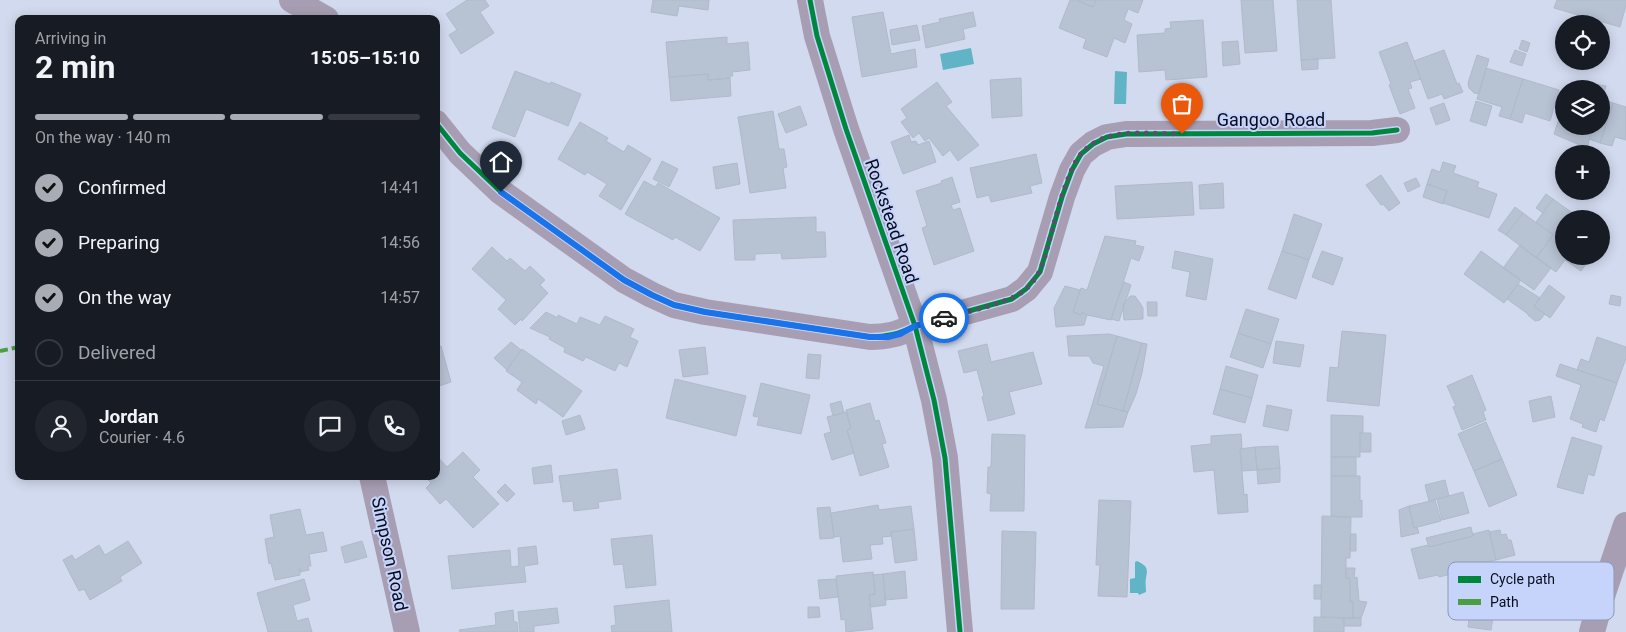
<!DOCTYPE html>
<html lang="en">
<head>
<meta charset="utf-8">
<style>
  :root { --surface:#171b24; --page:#20242c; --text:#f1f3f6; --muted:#9ea1a6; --line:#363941; --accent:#a8acb5 }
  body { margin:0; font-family:Roboto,sans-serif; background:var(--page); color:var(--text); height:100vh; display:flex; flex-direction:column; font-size:19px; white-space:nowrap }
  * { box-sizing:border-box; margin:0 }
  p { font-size:16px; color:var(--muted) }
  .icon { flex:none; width:28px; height:28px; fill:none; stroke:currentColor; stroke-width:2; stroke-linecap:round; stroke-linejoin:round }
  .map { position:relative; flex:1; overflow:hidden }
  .details { position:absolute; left:15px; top:15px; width:425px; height:465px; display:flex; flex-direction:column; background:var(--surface); border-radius:10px; box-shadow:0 2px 12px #0003 }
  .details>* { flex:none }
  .controls { position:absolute; left:1555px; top:15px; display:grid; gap:10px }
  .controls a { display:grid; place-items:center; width:55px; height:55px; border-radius:50%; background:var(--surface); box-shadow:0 2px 12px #0003; font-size:25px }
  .pin { position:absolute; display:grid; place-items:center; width:42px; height:42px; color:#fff; margin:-51px -21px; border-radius:50% 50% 50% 0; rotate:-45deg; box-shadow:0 0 5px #0007 }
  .pin .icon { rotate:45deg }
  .courier { position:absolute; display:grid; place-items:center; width:50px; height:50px; margin:-25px; border:4px solid #1a73e8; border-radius:50%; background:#fff; color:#222; box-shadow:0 1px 6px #0007 }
  .headline em { font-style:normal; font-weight:700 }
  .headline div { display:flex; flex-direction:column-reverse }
  .headline { display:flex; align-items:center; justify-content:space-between; height:85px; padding:0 20px }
  h1 { font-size:32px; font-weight:700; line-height:38px }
  .bar { display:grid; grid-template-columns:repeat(4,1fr); gap:8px 5px; align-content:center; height:60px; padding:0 20px }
  .bar i { height:6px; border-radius:4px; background:var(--line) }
  .bar .selected { background:var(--accent) }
  .bar p { grid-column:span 4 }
  .line { display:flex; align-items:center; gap:12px; padding:0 20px; border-top:1px solid var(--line) }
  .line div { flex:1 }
  .round { display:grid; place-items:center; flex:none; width:52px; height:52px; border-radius:26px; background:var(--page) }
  ol { padding:0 20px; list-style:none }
  li { display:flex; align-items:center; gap:15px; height:55px }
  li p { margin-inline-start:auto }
  li .icon { padding:5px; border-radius:50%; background:var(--accent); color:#111; stroke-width:4 }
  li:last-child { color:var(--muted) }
  li i { width:28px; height:28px; border:2px solid var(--line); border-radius:50% }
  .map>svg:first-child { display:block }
  .water { fill:#61b4c5 }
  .building { fill:#b7c2d3; stroke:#afbacb }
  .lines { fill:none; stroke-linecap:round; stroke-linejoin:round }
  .minor { stroke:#a89eb3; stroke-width:26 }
  .quiet { stroke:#4c9f41; stroke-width:4; stroke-dasharray:8 4; stroke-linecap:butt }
  .cycleway-casing { stroke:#c6d4fb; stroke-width:8 }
  .cycleway { stroke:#00873e; stroke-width:5 }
  .done { stroke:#4f5566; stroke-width:5; stroke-dasharray:0 9 }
  .route { stroke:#1a73e8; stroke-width:6 }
  .labels { text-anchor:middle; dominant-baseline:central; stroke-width:4; stroke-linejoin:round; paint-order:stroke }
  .street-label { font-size:18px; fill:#080d1d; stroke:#c6d4fb }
  .key { fill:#c6d4fb; stroke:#8d98b8; stroke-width:1 }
  .key-label { font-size:14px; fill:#080d1d }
</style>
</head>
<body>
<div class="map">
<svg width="1626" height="632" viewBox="0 0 1626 632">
  <rect width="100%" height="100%" fill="#d2daef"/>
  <path class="water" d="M971,48L974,64L943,70L940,54Z
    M1115,71L1127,72L1126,104H1114Z
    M1137,561C1147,566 1148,568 1146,578C1145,583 1146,587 1146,592L1139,595L1138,593H1130V579L1135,578V562Z"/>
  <path class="building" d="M467,0H485L489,6L480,12L494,33L461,54L449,35L457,30L446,14Z
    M653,0H709L708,10L679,6L677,16L651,12Z
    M1070,0H1075L1093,7L1096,0H1143L1138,13L1128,9L1124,20L1132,24L1125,43L1114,38L1107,57L1083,48L1086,39L1059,28Z
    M1078,0H1096L1093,7L1078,1Z
    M1241,0H1273L1277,51L1245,53Z
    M1297,0H1331L1335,58L1301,60Z
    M1557,0H1626V5L1620,27L1554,8Z
    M883,12L891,54L915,49L917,67L862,77L852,17Z
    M973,12L976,26L963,29L965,39L926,48L922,26L940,22L939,19Z
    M1203,20L1207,77L1166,80L1165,70L1139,72L1137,35L1165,33V29L1171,28L1170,22Z
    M917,25L920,40L892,45L890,30Z
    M727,37V44L748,42L750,70L732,72L733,76H730V78L708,80V74L669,77L666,42Z
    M1522,40L1530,43L1527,52L1519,49Z
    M1238,41L1240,64L1223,66L1222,42Z
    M1407,42L1421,79L1410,82L1412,88L1408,89L1415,108L1400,114L1389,85L1391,84L1379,52Z
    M1444,50L1457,84L1459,83L1463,92L1444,99L1442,94L1428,99L1414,61Z
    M1515,50L1526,54L1522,66L1510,62Z
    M1477,55L1489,59L1479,94L1474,93L1469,88L1468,83Z
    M1318,59V69L1302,70L1301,60Z
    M1486,68L1523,79L1510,119L1499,116L1502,107L1477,99Z
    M515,71L550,84L551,82L581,94L568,126L526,109L515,137L492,128Z
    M708,74V80L730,78L731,96L671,101L669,77Z
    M1021,78L1022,116L992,118L990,80Z
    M1523,79L1559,90L1550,121L1525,113L1522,123L1510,119Z
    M937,82L952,102L946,106L979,145L958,161L950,150L943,156L929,138L925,141L919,133L913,138L901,122L907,118L901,109Z
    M1582,82L1606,86L1602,99L1601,89H1579Z
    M1601,99L1613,103L1600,143L1589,139L1592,130L1579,126H1601Z
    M1476,101L1492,106L1486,126L1470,121Z
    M1444,103L1450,120L1436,125L1430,108Z
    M1564,103V126H1579L1592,130L1587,148L1554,134Z
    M1613,103L1626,107V140L1615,137L1612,146L1600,143Z
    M800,106L807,125L786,133L778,114Z
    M773,111L779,149H784L787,167L783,168L786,188L750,193L738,117Z
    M580,122L608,138L606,141L624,152L628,145L651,159L621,210L599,196L607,184L587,172L585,175L558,159Z
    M909,135L911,142L916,141L918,145L929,141L936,162L903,174L891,142Z
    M1036,154L1042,183L1030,186L1032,193L991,202L989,195L977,198L970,168Z
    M662,161L678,169L669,187L653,179Z
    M1443,162L1456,166L1453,173L1479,182L1477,187L1497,194L1489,218L1443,203L1447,191L1427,184L1432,169L1440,172Z
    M737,163L740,184L716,189L713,167Z
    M1381,175L1400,203L1389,211L1383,204L1381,205L1366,185Z
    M952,177L960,202L951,205L953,210L960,208L974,251L934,265L922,228L927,226L916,191L942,183L941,181Z
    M1416,178L1420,186L1408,192L1404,183Z
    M644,181L655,187L658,183L720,218L700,251L675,237L673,240L625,214Z
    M1192,182L1194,215L1117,219L1115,186Z
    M1223,183L1224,208L1200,209L1199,185Z
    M1427,184L1447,191L1443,204L1423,197Z
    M1546,194L1553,199L1543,213L1536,208Z
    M1553,199L1581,219H1564V242L1536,222Z
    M1515,207L1523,213L1506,235L1498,230Z
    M1523,213L1553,235L1536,258L1506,235Z
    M1294,214L1322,224L1309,260L1282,251Z
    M816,217V232H825L826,257L782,259L781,253L755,254V260H735L733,220Z
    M1553,235L1564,242V256H1568L1556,272L1536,258Z
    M1105,236L1136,241L1135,245L1144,247L1139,261L1131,258L1111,320L1087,315L1082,312L1081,315L1073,312L1081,288L1087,290Z
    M1520,245L1551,268L1534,290L1503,268Z
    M492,247L507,261L510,258L525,271L530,266L545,280L540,285L548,293L522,321L521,319L515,325L498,309L506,300L472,269Z
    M1175,251L1213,259L1206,300L1186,296L1190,272L1172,268Z
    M1282,251L1309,260L1296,299L1268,289Z
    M1322,251L1343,258L1333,285L1312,277Z
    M1481,251L1521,280L1504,303L1464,274Z
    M1568,256H1592L1581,271L1565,260Z
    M1124,282L1131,285L1119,321L1111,319Z
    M1518,284L1540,298L1534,306L1545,314L1540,320L1535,321L1528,315V314L1507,299Z
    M1549,285L1565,297L1550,318L1534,306Z
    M1065,286L1080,290L1073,312L1081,315L1082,312L1087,315L1084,325L1056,327L1054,308Z
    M1611,295L1621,297L1620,306L1609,304Z
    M1130,296H1135L1140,303L1143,308V319L1124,320L1123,305Z
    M1147,302H1157V316H1148Z
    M1246,309L1279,319L1271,344L1238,333Z
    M546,312L558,318V315L577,324L580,317L600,325L605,316L634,329L630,337L638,341L627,367L619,363L615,371L586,357L583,361L564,352L565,348L549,339L550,337L530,328Z
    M1342,331L1386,335L1379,406L1327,401L1330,367L1338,368Z
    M1238,333L1271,344L1263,368L1230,357Z
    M1109,334L1117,336L1097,404L1128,412L1123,427L1085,428L1104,366L1093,363L1089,356H1069L1067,336Z
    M1117,336L1142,343L1123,411L1097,404Z
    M1597,337L1626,347V358L1617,383L1577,370L1581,359L1589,362Z
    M1276,341L1304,345L1300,367L1273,363Z
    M511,342L521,350L507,370L494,358Z
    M1142,343L1147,344L1142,373L1136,394L1128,412L1123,411Z
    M987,344L991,362L1033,352L1042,384L1009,392L1015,414L988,421L982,397L984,396L977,370L964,373L958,351Z
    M441,346L451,382L436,387V348Z
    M705,347L708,374L683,377L679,350Z
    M522,349L582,391L563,417L538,399L536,404L517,390L522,382L506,371Z
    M808,354L821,355L819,379L806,378Z
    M1560,364L1617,383L1604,421L1600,419L1596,432L1582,427L1583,424L1570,419L1581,385L1556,376Z
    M1226,366L1258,375L1252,398L1220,389Z
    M1472,375L1486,410L1483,412L1486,420L1462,430L1453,407L1456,406L1447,386Z
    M675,379L746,396L736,436L666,418Z
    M761,383L810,395L801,434L757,425L759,417L753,416Z
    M1220,389L1252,398L1245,423L1213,414Z
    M1551,396L1555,417L1533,422L1529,401Z
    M841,401L844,413L833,416L830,404Z
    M870,403L875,421L879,420L886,443L882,444L889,467L860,476L847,430L851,428L846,410Z
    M1267,405L1292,410L1288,431L1263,426Z
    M846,412L851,428L847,430L854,453L832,460L824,434L831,432L827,417Z
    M580,415L585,429L566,435L562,421Z
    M1331,415L1363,416V433H1360V457H1331Z
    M1486,422L1502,459L1474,471L1458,434Z
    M1360,433H1371V452H1360Z
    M992,434L1025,435L1024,511H990L991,494L987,493L988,467H991Z
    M1241,434L1242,449H1240L1244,495L1247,494L1248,512L1218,514L1214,470L1194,472L1191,446L1211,444V436Z
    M1572,437L1602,446L1594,476L1588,474L1583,494L1557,487Z
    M1278,446L1280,468L1257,470L1255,447Z
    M1255,447L1257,470L1242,471L1240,449Z
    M463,452L480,470L473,477L499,504L473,528L446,499L440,504L426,488L431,483L424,476H436V455L447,467Z
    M1331,457H1356V476H1331Z
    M1502,459L1517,495L1489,507L1474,471Z
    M551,465L553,482L534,484L532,468Z
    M1280,468V482L1258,484L1257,470Z
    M617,469L621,499L598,502L599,508L574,511L573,501L563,502L559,476Z
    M1331,476H1360V501L1362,500V517H1337V516H1331Z
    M1445,480L1449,496L1429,501L1425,485Z
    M505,484L515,494L507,502L497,492Z
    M1463,492L1469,513L1442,520L1437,499Z
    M1099,500L1131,501L1127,597L1098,596L1100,565H1096Z
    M1435,500L1441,521L1414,528L1409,506Z
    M878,505L879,510L911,506L914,529L891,532L892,536L882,537L883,544L870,545L872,559L843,562L840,536L834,537L831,513Z
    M1409,506L1414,528L1417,527L1419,533L1401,537L1399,510Z
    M830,507L834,538L820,539L817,508Z
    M300,509L306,535L323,532L327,551L309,554L311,566H308L309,570L300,572V568V575L275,580L271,563L269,564L265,539L274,537L270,515Z
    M1322,516L1351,517L1350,558H1346V578H1350V602H1353V618L1321,617Z
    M1471,527L1473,536L1429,547L1426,538Z
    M914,529L917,560L895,563L891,532Z
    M1489,530L1496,560L1478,564V566L1466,569V567L1450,571L1451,574L1439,577L1438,575L1419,579L1411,549L1428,545L1429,547L1473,536V534Z
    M1500,530L1501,535L1506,534L1508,540H1511L1515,555L1496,560L1489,532Z
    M1002,531L1036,532L1034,609H1001Z
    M1350,534H1356V551H1350Z
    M652,535L656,585L626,588L623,564L614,565L611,539Z
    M128,541L142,563L120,577L122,581L90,600L84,589L79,591L63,560L72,555L75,560L99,545L105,555Z
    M362,541L367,557L345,563L341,547Z
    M536,546L538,564L524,566L526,582L452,589L448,556L510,550L511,567L519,566L518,548Z
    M1346,568H1355L1354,578L1357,577L1359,601L1367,602L1361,618H1353V602H1350V578H1346Z
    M905,571L907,598L885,600L883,574Z
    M873,572L875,594L869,595L873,629L846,632L845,619L841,620L836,576Z
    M883,574L886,605L871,607L869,595L875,594L873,575Z
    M304,579L310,600L293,605L297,621L308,618L312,632H268L257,593Z
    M836,579L838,597L820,599L818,580Z
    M1314,585H1322L1321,599H1314Z
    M669,600L672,632H612L611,626L616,625L614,606Z
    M1471,601L1495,604L1491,630L1468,627Z
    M808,607H819L820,617L808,618Z
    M557,608L559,623L534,626V632H520L518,612Z
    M513,610L514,622H517L518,632H460L459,630L496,625L495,613Z
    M1314,617L1344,618V632H1314Z
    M1344,618H1361V626H1344Z"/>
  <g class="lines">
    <path class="minor" d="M292,0L326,19
      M810,0L817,36L846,129L915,326L934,400L945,458L960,632
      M436,123L460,153L501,192L624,280L652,295L674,305L705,312L870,337C887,337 899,334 915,326L1012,299L1026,289L1040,272L1062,197L1072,170L1081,154L1093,144L1107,137L1126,134L1372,133L1397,130
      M372,476L407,632
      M1592,632L1601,599L1626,525"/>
    <path class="quiet" d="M0,351L19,347"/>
    <g class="cycleway-casing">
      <path id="cycleway" d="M810,0L817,36L846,129L915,326L934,400L945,458L960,632
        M436,123L460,153L501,192L624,280L652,295L674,305L705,312L870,337C887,337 899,334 915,326L1012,299L1026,289L1040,272L1062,197L1072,170L1081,154L1093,144L1107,137L1126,134L1372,133L1397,130"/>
    </g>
    <use href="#cycleway" class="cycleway"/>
  </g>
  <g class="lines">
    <path class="done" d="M944,318C966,312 1011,303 1026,289C1040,277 1044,260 1049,242C1055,220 1067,170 1081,154C1088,146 1097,140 1107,137C1130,130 1158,134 1182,134"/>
    <path class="route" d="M501,192L624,280L652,295L674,305L705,312L870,337H888L900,334L915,326L944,318"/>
  </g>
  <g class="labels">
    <g class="street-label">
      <text x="1271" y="119">Gangoo Road</text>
      <text transform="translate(892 221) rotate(71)">Rockstead Road</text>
      <text transform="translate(390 554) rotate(78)">Simpson Road</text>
    </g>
  </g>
  <rect x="1448" y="562" width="166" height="58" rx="8" class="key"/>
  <rect x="1458" y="576" width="23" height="7" fill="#00873e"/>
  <rect x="1458" y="599" width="23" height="6" fill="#4c9f41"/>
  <g class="key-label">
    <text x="1490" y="584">Cycle path</text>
    <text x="1490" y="607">Path</text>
  </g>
</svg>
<div class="controls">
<a><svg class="icon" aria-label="locate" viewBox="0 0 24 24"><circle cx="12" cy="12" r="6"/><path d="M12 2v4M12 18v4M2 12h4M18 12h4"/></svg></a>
<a><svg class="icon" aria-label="layers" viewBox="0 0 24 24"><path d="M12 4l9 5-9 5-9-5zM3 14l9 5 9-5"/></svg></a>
<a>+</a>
<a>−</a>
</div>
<div class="pin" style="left:1182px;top:134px;background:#ea580c"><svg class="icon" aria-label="bag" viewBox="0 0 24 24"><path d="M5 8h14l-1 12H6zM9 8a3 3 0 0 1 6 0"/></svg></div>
<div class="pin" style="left:501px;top:192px;background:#1f2937"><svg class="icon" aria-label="home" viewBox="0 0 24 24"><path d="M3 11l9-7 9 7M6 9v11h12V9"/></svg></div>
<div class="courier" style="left:944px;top:318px"><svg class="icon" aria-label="car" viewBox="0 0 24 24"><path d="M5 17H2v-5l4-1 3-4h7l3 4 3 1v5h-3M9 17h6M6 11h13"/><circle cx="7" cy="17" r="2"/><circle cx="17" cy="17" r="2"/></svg></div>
<section class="details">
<div class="headline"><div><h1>2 min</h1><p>Arriving in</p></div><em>15:05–15:10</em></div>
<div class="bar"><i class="selected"></i><i class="selected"></i><i class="selected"></i><i></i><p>On the way · 140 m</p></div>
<ol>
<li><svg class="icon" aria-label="check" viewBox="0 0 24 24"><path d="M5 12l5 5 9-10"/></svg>Confirmed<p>14:41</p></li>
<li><svg class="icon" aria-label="check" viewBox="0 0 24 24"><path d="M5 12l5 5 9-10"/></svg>Preparing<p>14:56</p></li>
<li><svg class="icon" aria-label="check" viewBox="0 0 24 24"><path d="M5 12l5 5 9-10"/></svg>On the way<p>14:57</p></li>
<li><i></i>Delivered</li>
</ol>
<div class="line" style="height:90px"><a class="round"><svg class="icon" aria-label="person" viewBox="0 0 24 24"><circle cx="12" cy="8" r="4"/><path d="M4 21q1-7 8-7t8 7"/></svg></a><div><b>Jordan</b><p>Courier · 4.6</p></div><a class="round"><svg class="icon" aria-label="chat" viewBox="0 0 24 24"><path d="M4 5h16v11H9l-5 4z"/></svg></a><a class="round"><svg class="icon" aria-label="phone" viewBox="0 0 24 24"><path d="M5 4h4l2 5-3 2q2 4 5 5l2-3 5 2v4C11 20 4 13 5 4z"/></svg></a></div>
</section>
</div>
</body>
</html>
